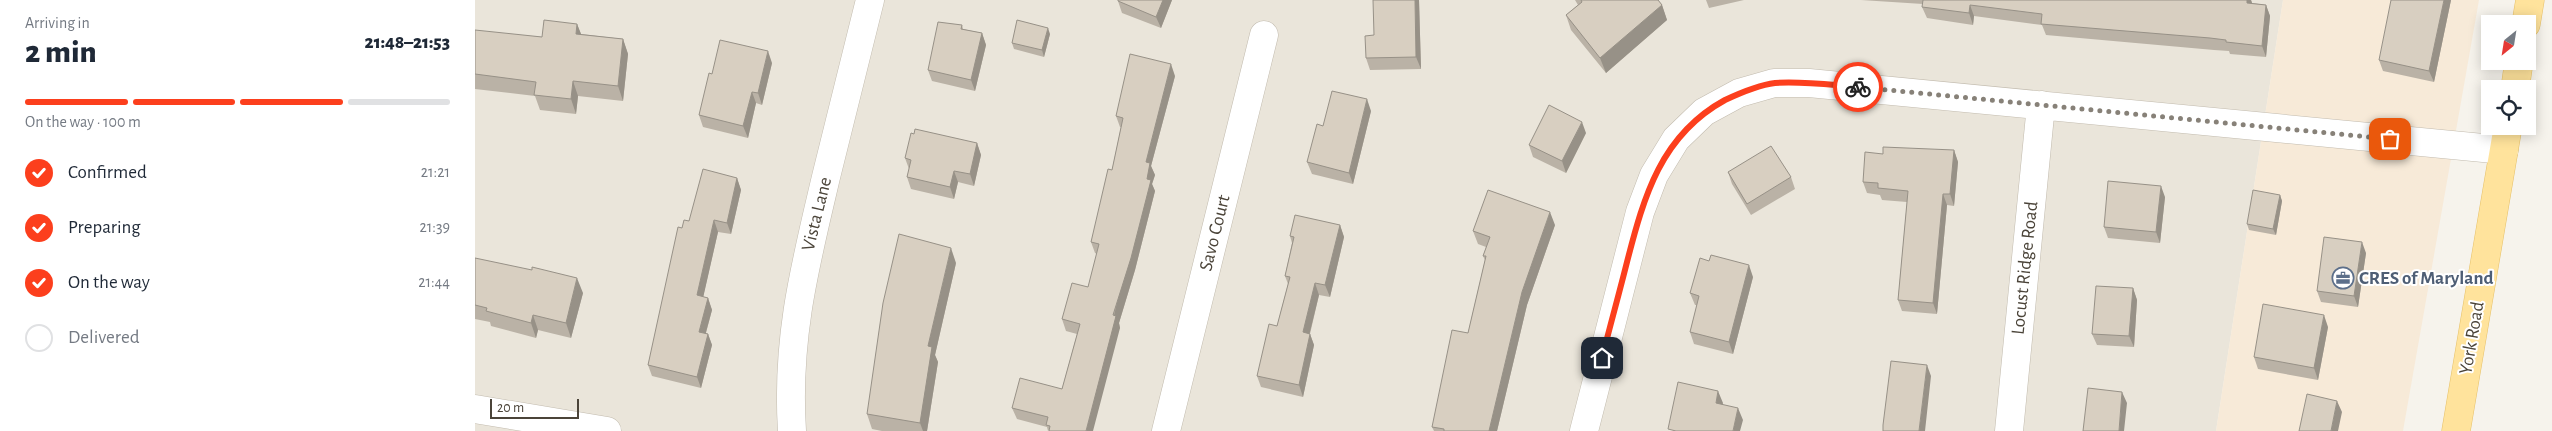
<!DOCTYPE html>
<html lang="en">
<head>
<meta charset="utf-8">
<style>
  :root { --surface:#fff; --page:#f6f6f7; --text:#1f2937; --muted:#747a83; --line:#e0e1e3; --accent:#fc3f1d }
  body { margin:0; font-family:"Alegreya Sans",sans-serif; background:var(--page); color:var(--text); height:100vh; display:flex; flex-direction:column; font-size:19px; white-space:nowrap }
  * { box-sizing:border-box; margin:0 }
  p { font-size:16px; color:var(--muted) }
  .icon { flex:none; width:28px; height:28px; fill:none; stroke:currentColor; stroke-width:2; stroke-linecap:round; stroke-linejoin:round }
  .map { position:relative; flex:1; overflow:hidden }
  .drawer { display:flex; flex-direction:column; background:var(--surface); width:475px }
  .drawer>* { flex:none }
  .needle { width:32px; rotate:210deg }
  .tools { position:absolute; left:2006px; top:15px; display:grid; gap:10px }
  .tools a { display:grid; place-items:center; width:55px; height:55px; border-radius:0px; background:var(--surface); box-shadow:0 2px 12px #0003; font-size:25px }
  .scale { position:absolute; left:15px; bottom:12px; width:89px; box-sizing:border-box; padding-left:5px; border:2px solid #4b4439; border-top:0; font-size:14px; line-height:18px; white-space:nowrap; color:#4b4439; -webkit-text-stroke:4px #fff; paint-order:stroke }
  .pin { position:absolute; display:grid; place-items:center; width:42px; height:42px; color:#fff; margin:-21px; border-radius:10px; box-shadow:0 2px 8px #0006 }
  .courier { position:absolute; display:grid; place-items:center; width:50px; height:50px; margin:-25px; border:4px solid #fc3f1d; border-radius:50%; background:#fff; color:#222; box-shadow:0 1px 6px #0007 }
  .overview em { font-style:normal; font-weight:800 }
  .overview div { display:flex; flex-direction:column-reverse }
  .overview { display:flex; align-items:center; justify-content:space-between; height:85px; padding:0 25px }
  h1 { font-size:32px; font-weight:800; line-height:38px }
  .bar { display:grid; grid-template-columns:repeat(4,1fr); gap:8px 5px; align-content:center; height:60px; padding:0 25px }
  .bar i { height:6px; border-radius:4px; background:var(--line) }
  .bar .selected { background:var(--accent) }
  .bar p { grid-column:span 4 }
  ol { padding:0 25px; list-style:none }
  li { display:flex; align-items:center; gap:15px; height:55px }
  li p { margin-inline-start:auto }
  li .icon { padding:5px; border-radius:50%; background:var(--accent); color:#fff; stroke-width:4 }
  li:last-child { color:var(--muted) }
  li i { width:28px; height:28px; border:2px solid var(--line); border-radius:50% }
  main { display:flex; flex:1; min-height:0 }
  .map>svg:first-child { display:block }
  .residential { fill:#eae5da }
  .commercial { fill:#f7ead8 }
  .lines { fill:none; stroke-linecap:round; stroke-linejoin:round }
  .minor-casing { stroke:#c2bbae; stroke-width:29 }
  .major-casing { stroke:#e6c16a; stroke-width:29 }
  .minor { stroke:#fff; stroke-width:28 }
  .major { stroke:#ffe39c; stroke-width:28 }
  .wall { fill:#bab2a6 }
  .shaded-wall { fill:#979187 }
  .building { fill:#d8cfc1; stroke:#979187 }
  .done { stroke:#878178; stroke-width:5; stroke-dasharray:0 9 }
  .route { stroke:#fc3f1d; stroke-width:6 }
  .labels { text-anchor:middle; dominant-baseline:central; stroke-width:4; stroke-linejoin:round; paint-order:stroke }
  .street-label { font-size:19px; fill:#4b4439; stroke:#fff }
  .service-label { font-size:19px; font-weight:bold; fill:#4e5e75; stroke:#fff; text-anchor:start }
</style>
</head>
<body>
<main>
<section class="drawer">
<div class="overview"><div><h1>2 min</h1><p>Arriving in</p></div><em>21:48–21:53</em></div>
<div class="bar"><i class="selected"></i><i class="selected"></i><i class="selected"></i><i></i><p>On the way · 100 m</p></div>
<ol>
<li><svg class="icon" aria-label="check" viewBox="0 0 24 24"><path d="M5 12l5 5 9-10"/></svg>Confirmed<p>21:21</p></li>
<li><svg class="icon" aria-label="check" viewBox="0 0 24 24"><path d="M5 12l5 5 9-10"/></svg>Preparing<p>21:39</p></li>
<li><svg class="icon" aria-label="check" viewBox="0 0 24 24"><path d="M5 12l5 5 9-10"/></svg>On the way<p>21:44</p></li>
<li><i></i>Delivered</li>
</ol>
</section>
<div class="map">
<svg width="2077" height="431" viewBox="0 0 2077 431">
  <rect width="100%" height="100%" fill="#f6f3ec"/>
  <path class="residential" d="M0,0H1808L1741,431H0Z"/>
  <path class="commercial" d="M1808,0H2004L1928,431H1741Z"/>
  <g class="lines">
    <g class="minor-casing">
      <path id="minor" d="M0,409L132,431
        M317,431C311,338 330,266 351,177C366,118 380,59 395,0
        M691,431L789,35
        M1109,431L1165,212L1179,175L1201,139L1229,112L1264,93L1299,83H1334L2029,150
        M1534,431L1566,105"/>
    </g>
    <g class="major-casing">
      <path id="major" d="M2051,24L2055,0
        M2040,89L2044,61
        M1981,431L2033,126"/>
    </g>
    <use href="#minor" class="minor"/>
    <use href="#major" class="major"/>
  </g>
  <path class="wall" d="M697,0L686,28L647,13L643,1Z
    M944,0L946,69L895,70L891,58Z
    M1100,0H1183L1187,5L1192,20L1131,73L1096,30L1091,15L1103,5Z
    M1231,0H1269L1234,8Z
    M1386,0H1776L1777,3L1791,5L1795,16L1791,57L1755,54L1754,51L1739,50L1571,35L1567,25L1499,16L1498,25L1452,18L1447,7L1448,4Z
    M1976,0L1959,82L1908,71L1904,60Z
    M102,24L106,34L148,39L153,54L148,101L103,96L101,114L65,110L60,96L0,89V30V31L67,37Z
    M487,25L488,29L507,33L511,45L500,91L457,81L453,70Z
    M575,34L569,57L539,49L537,43Z
    M297,63L287,105L281,103L273,138L228,127L224,115L237,74Z
    M700,76L676,166L680,175L677,184L680,191L660,270L644,323L645,328L573,431L572,427L542,419L537,408L587,389L602,334L591,331L587,319L613,287L622,254L620,253L616,242L637,170L646,127H645L641,116Z
    M896,111L878,184L837,174L832,162Z
    M1111,133L1091,173L1058,157L1054,145Z
    M502,143L506,155L499,186L483,182L479,199L436,189L432,177L434,169L430,158Z
    M1479,150L1483,162L1479,206L1472,205L1462,314L1427,311L1423,300L1432,202L1407,200L1405,195L1392,193L1388,182L1408,154Z
    M1253,172L1316,177L1320,189L1276,215L1257,184Z
    M262,178L266,190L256,234L243,232L228,297L233,298L237,310L231,333L233,334L237,345L226,388L177,376L173,365L214,221Z
    M1805,195L1807,201L1801,235L1774,230L1772,224Z
    M1690,197L1685,243L1633,238L1629,227Z
    M865,225L869,237L855,297L844,295L835,334L839,345L828,397L786,387L782,376L802,326L813,284L810,276L817,243L815,236Z
    M1080,225L1052,305L1022,431H959L957,427L993,333L1010,260L1008,256L1011,247L1003,244L998,231Z
    M1891,253L1883,307L1846,302L1842,291Z
    M0,258L108,293L96,338L63,330L61,338L16,326L15,322L0,319Z
    M481,263L460,355L463,362L452,431H407L397,429L392,414Z
    M1278,277L1258,354L1219,344L1215,332L1222,305H1220L1215,293Z
    M1658,288L1662,300L1659,347L1622,345L1617,334Z
    M1853,327L1843,380L1783,369L1779,357Z"/>
  <path class="shaded-wall" d="M688,0H697L686,28L681,17Z
    M940,0H944L946,69L941,57Z
    M1772,0H1776L1777,3H1772Z
    M1969,0H1976L1959,82L1954,71Z
    M1187,5L1192,20L1131,73L1125,58Z
    M1495,5L1499,16L1498,25L1494,13Z
    M1791,5L1795,16L1791,57L1787,46Z
    M102,24L108,39L101,34Z
    M573,28L575,34L569,57L567,50Z
    M507,33L511,45L500,91L496,80Z
    M148,39L153,54L148,101L143,86Z
    M293,51L297,63L287,105L283,93Z
    M696,64L700,76L676,166L680,175L677,184L680,191L660,270L644,323L645,328L618,431H611L672,179L671,162Z
    M98,81L103,96L101,114L96,99Z
    M277,92L281,103L273,138L268,126Z
    M892,99L896,111L878,184L874,173Z
    M1107,122L1111,133L1091,173L1087,161Z
    M502,143L506,155L499,186L495,174Z
    M1479,150L1483,162L1479,206L1475,194Z
    M479,171L483,182L479,199L475,187Z
    M262,178L266,190L256,234L252,223Z
    M1686,186L1690,197L1685,243L1681,232Z
    M1468,194L1472,205L1462,314L1458,303Z
    M1805,195L1807,201L1801,235L1798,229Z
    M1075,212L1080,225L1052,305L1022,431H1014L1047,292Z
    M239,220L243,232L226,307L222,295Z
    M865,225L869,237L855,297L850,285Z
    M1887,242L1891,253L1883,307L1879,296Z
    M476,248L481,263L460,355L463,362L452,431H448L445,423L453,346Z
    M1274,265L1278,277L1258,354L1254,342Z
    M102,278L108,293L96,338L91,323Z
    M840,283L844,295L832,344L828,332Z
    M1658,288L1662,300L1659,347L1654,336Z
    M233,298L237,310L228,343L224,332Z
    M58,315L63,330L61,338L56,323Z
    M1849,315L1853,327L1843,380L1839,368Z
    M233,334L237,345L226,388L222,377Z
    M835,334L839,345L828,397L824,385Z
    M1452,365L1456,376L1450,431H1444Z
    M1243,391L1248,403L1245,415L1241,403Z
    M1647,392L1652,403L1649,431H1644Z
    M1862,401L1867,412L1863,431H1856Z
    M1263,408L1268,420L1265,431H1258Z"/>
  <path class="building" d="M643,0H688L681,17L643,1Z
    M898,0H940L941,57L891,58L890,36L899,35Z
    M1106,0H1183L1187,5L1125,58L1091,15L1107,2Z
    M1448,0H1772V3L1791,5L1787,46L1751,42V40L1735,38L1566,24L1567,14L1495,5L1494,13L1447,7Z
    M1916,0H1969L1954,71L1904,60Z
    M69,20L102,24L101,34L148,39L143,86L98,81L96,99L59,95L61,82L0,74V30L67,37Z
    M542,20L573,28L567,50L537,43Z
    M463,22L487,25L486,29L507,33L496,80L453,70Z
    M245,40L293,51L283,93L277,92L268,126L224,115L234,73L237,74Z
    M655,54L696,64L671,162L675,163L672,179L676,180L656,258L638,315L641,316L611,431H574L575,426L571,425L573,417L537,408L545,378L587,389L605,324L587,319L597,283L613,287L624,244L616,242L633,169L637,170L648,118L641,116Z
    M857,91L892,99L874,173L832,162L842,124L848,126Z
    M1074,105L1107,122L1087,161L1054,145Z
    M440,129L502,143L495,174L479,171L475,187L432,177L436,160L430,158L436,133L439,134Z
    M1296,146L1316,177L1272,204L1253,172Z
    M1408,147L1479,150L1475,194H1468L1458,303L1423,300L1433,191L1403,188V183L1388,182L1390,152L1408,154Z
    M228,169L262,178L252,223L239,220L222,295L233,298L224,332L233,334L222,377L173,365L203,227L207,228L209,220L214,221Z
    M1633,181L1686,186L1681,232L1629,227Z
    M1013,190L1075,212L1047,292L1014,431H969V429L957,427L977,330L993,333L1011,256H1008L1015,237L998,231Z
    M1778,190L1805,195L1798,229L1772,224Z
    M820,215L865,225L850,285L840,283L828,332L835,334L824,385L782,376L794,324L802,326L815,277L810,276L819,237L815,236Z
    M424,234L476,248L453,346L457,347L445,423L392,414L408,303Z
    M1849,237L1887,242L1879,296L1842,291Z
    M1236,255L1274,265L1254,342L1215,332L1224,296L1215,293L1225,258L1234,261Z
    M0,258L57,270V267L102,278L91,323L58,315L56,323L11,311L12,308L0,305Z
    M1621,286L1658,288L1654,336L1617,334Z
    M1788,304L1849,315L1839,368L1779,357Z
    M1416,361L1452,365L1444,431H1408V425Z
    M1203,382L1243,391L1241,403L1263,408L1258,431H1201L1193,429Z
    M1613,388L1647,392L1644,431H1608Z
    M1832,394L1862,401L1856,431H1824Z"/>
  <g class="lines">
    <path class="done" d="M1383,87L1915,139"/>
    <path class="route" d="M1127,358C1135,326 1144,294 1152,262C1169,196 1186,135 1250,100C1265,93 1283,85 1300,83C1328,81 1356,85 1383,87"/>
  </g>
  <defs>
    <g id="office-ring" transform="scale(1.125)"><circle r="9.5" fill="#fff" stroke="#5c6f8a" stroke-width="1.5"/><path d="M-6-3h4V-5.5h4V-3h4V5H-6ZM-1-4.5V-3h2v-1.5ZM-6 0V1H6V0Z" fill="#5c6f8a"/></g>
  </defs>
  <g fill-rule="evenodd">
    <use href="#office-ring" x="1868" y="278"/>
  </g>
  <g class="labels">
    <g class="street-label">
      <text transform="translate(342 214) rotate(-76)">Vista Lane</text>
      <text transform="translate(740 233) rotate(-76)">Savo Court</text>
      <text transform="translate(1550 268) rotate(-84)">Locust Ridge Road</text>
      <text transform="translate(1997 338) rotate(-80)">York Road</text>
    </g>
    <g class="service-label">
      <text x="1884" y="278">CRES of Maryland</text>
    </g>
  </g>
</svg>
<div class="tools">
<a><svg class="needle" viewBox="-14 -14 28 28"><path d="M0-13l5 13h-10z" fill="#e53935"/><path d="M0 13l5-13h-10z" fill="#747a83"/></svg></a>
<a><svg class="icon" aria-label="locate" viewBox="0 0 24 24"><circle cx="12" cy="12" r="6"/><path d="M12 2v4M12 18v4M2 12h4M18 12h4"/></svg></a>
</div>
<div class="scale">20 m</div>
<div class="pin" style="left:1915px;top:139px;background:#ea580c"><svg class="icon" aria-label="bag" viewBox="0 0 24 24"><path d="M5 8h14l-1 12H6zM9 8a3 3 0 0 1 6 0"/></svg></div>
<div class="pin" style="left:1127px;top:358px;background:#1f2937"><svg class="icon" aria-label="home" viewBox="0 0 24 24"><path d="M3 11l9-7 9 7M6 9v11h12V9"/></svg></div>
<div class="courier" style="left:1383px;top:87px"><svg class="icon" aria-label="bike" viewBox="0 0 24 24"><circle cx="6" cy="16" r="4"/><circle cx="18" cy="16" r="4"/><path d="M6 16l4-8h5l3 8M10 8l3 8H6M13 5h3"/></svg></div>
</div>
</main>
</body>
</html>
